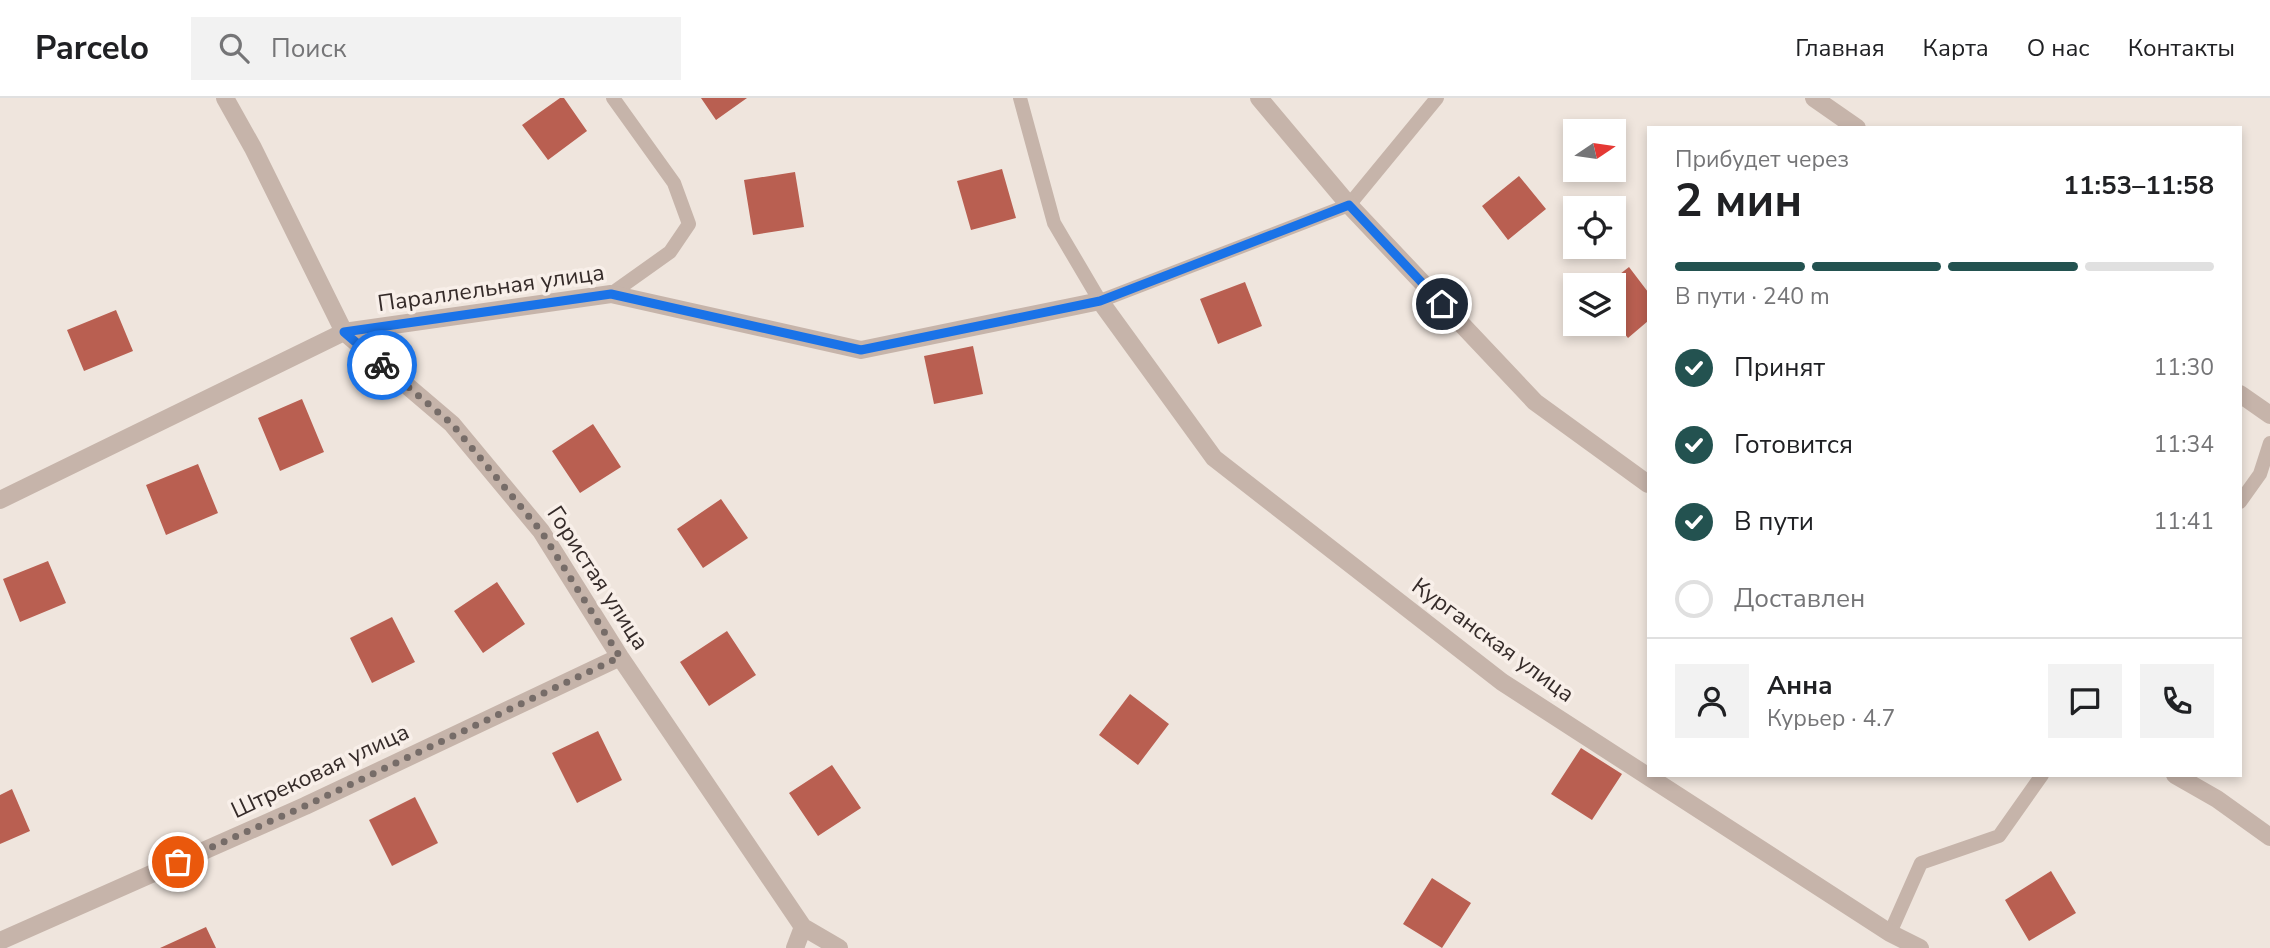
<!DOCTYPE html>
<html lang="ru">
<head>
<meta charset="utf-8">
<style>
  :root { --surface:#fff; --page:#f2f2f2; --text:#202124; --muted:#757577; --line:#e0e0e0; --accent:#235250 }
  body { margin:0; font-family:"Nunito Sans",sans-serif; background:var(--page); color:var(--text); height:100vh; display:flex; flex-direction:column; font-size:26px; white-space:nowrap }
  * { box-sizing:border-box; margin:0 }
  p { font-size:23px; color:var(--muted) }
  .icon { flex:none; width:38px; height:38px; fill:none; stroke:currentColor; stroke-width:2; stroke-linecap:round; stroke-linejoin:round }
  .map { position:relative; flex:1; overflow:hidden }
  .details { position:absolute; left:1647px; top:28px; width:595px; height:651px; display:flex; flex-direction:column; background:var(--surface); border-radius:0px; box-shadow:0 4px 10px #0003 }
  .details>* { flex:none }
  .needle { width:46px; rotate:77deg }
  .controls { position:absolute; left:1563px; top:21px; display:grid; gap:14px }
  .controls a { display:grid; place-items:center; width:63px; height:63px; border-radius:0px; background:var(--surface); box-shadow:0 4px 10px #0003; font-size:35px }
  .pin { position:absolute; display:grid; place-items:center; width:60px; height:60px; color:#fff; margin:-30px; border:4px solid #fff; border-radius:50%; box-shadow:0 2px 7px #0007 }
  .courier { position:absolute; display:grid; place-items:center; width:70px; height:70px; margin:-35px; border:5px solid #1a73e8; border-radius:50%; background:#fff; color:#222; box-shadow:0 2px 9px #0007 }
  .overview em { font-style:normal; font-weight:700 }
  .overview div { display:flex; flex-direction:column-reverse }
  .overview { display:flex; align-items:center; justify-content:space-between; height:119px; padding:0 28px }
  h1 { font-size:46px; font-weight:700; line-height:52px }
  .bar { display:grid; grid-template-columns:repeat(4,1fr); gap:10px 7px; align-content:center; height:84px; padding:0 28px }
  .bar i { height:9px; border-radius:5px; background:var(--line) }
  .bar .active { background:var(--accent) }
  .bar p { grid-column:span 4 }
  .line { display:flex; align-items:center; gap:18px; padding:0 28px; border-top:2px solid var(--line) }
  .line div { flex:1 }
  .round { display:grid; place-items:center; flex:none; width:74px; height:74px; border-radius:0px; background:var(--page) }
  ol { padding:0 28px; list-style:none }
  li { display:flex; align-items:center; gap:21px; height:77px }
  li p { margin-inline-start:auto }
  li .icon { padding:7px; border-radius:50%; background:var(--accent); color:#fff; stroke-width:4 }
  li:last-child { color:var(--muted) }
  li i { width:38px; height:38px; border:4px solid var(--line); border-radius:50% }
  header { display:flex; align-items:center; gap:42px; box-sizing:border-box; height:98px; padding:0 35px; background:var(--surface); border-bottom:2px solid var(--line) }
  header strong { font-size:33px }
  nav { display:flex; gap:38px; margin-inline-start:auto; font-size:24px }
  .search { width:490px; height:63px; background:var(--page); display:flex; align-items:center; gap:18px; box-sizing:border-box; padding:0 24px; border-radius:0px; color:var(--muted); font-size:26px }
  .map>svg:first-child { display:block }
  .building { fill:#b95f51 }
  .lines { fill:none; stroke-linecap:round; stroke-linejoin:round }
  .lane { stroke:#c6b4aa; stroke-width:14 }
  .street { stroke:#c6b4aa; stroke-width:18 }
  .done { stroke:#766c68; stroke-width:7; stroke-dasharray:0 12.6 }
  .route { stroke:#1a73e8; stroke-width:9 }
  .labels { text-anchor:middle; dominant-baseline:central; stroke-width:7; stroke-linejoin:round; paint-order:stroke }
  .street-label { font-size:23px; fill:#352b29; stroke:#f8efe9 }
</style>
</head>
<body>
<header>
<strong>Parcelo</strong>
<div class="search"><svg class="icon" aria-label="search" viewBox="0 0 24 24"><circle cx="10" cy="10" r="6"/><path d="M15 15l6 6"/></svg>Поиск</div>
<nav><a>Главная</a><a>Карта</a><a>О нас</a><a>Контакты</a></nav>
</header>
<div class="map">
<svg width="2270" height="850" viewBox="0 0 2270 850">
  <rect width="100%" height="100%" fill="#efe5dd"/>
  <path class="building" d="M560,0H564L587,33L548,62L522,27Z
    M701,0H747L716,22Z
    M1002,71L1016,120L971,132L957,83Z
    M795,74L804,129L753,137L744,82Z
    M1519,78L1546,111L1508,142L1482,108Z
    M1629,169L1648,194V223L1628,240L1614,223V187H1606Z
    M1245,184L1262,228L1218,246L1200,201Z
    M116,212L133,253L84,273L67,232Z
    M973,248L983,296L934,306L924,258Z
    M302,301L324,354L280,373L258,320Z
    M593,326L621,369L580,395L552,353Z
    M198,366L218,415L166,437L146,387Z
    M721,401L748,440L703,470L677,431Z
    M48,463L66,505L20,524L3,481Z
    M497,484L525,526L483,555L454,513Z
    M392,519L415,564L372,585L350,540Z
    M727,533L756,577L709,608L680,564Z
    M1130,596L1169,626L1138,667L1099,637Z
    M598,633L622,682L577,705L552,655Z
    M1581,650L1622,676L1592,722L1551,696Z
    M832,667L861,710L818,738L789,695Z
    M12,691L30,733L0,746V697Z
    M415,699L438,745L392,768L369,722Z
    M2051,773L2076,815L2029,843L2005,802Z
    M1432,780L1471,805L1442,850L1403,826Z
    M206,829L216,850H160Z"/>
  <g class="lines">
    <path class="lane" d="M1020,0L1054,125L1100,203L1349,107L1437,0
      M611,196L670,154L689,126L674,85L613,0
      M2240,404L2260,376L2270,345
      M1890,835L1921,765L1999,738L2042,677"/>
    <path class="street" d="M225,0L253,50L344,234L452,326L541,433L620,559L803,829L839,850
      M1259,0L1349,107L1535,304L1648,386
      M1814,0L1857,30
      M2240,296L2270,317
      M0,402L344,234L611,196L861,252L1100,203L1214,360L1502,584L1890,835L1920,850
      M2175,677L2217,701L2270,739
      M0,843L305,708L620,559
      M795,850L803,829"/>
  </g>
  <g class="lines">
    <path class="done" d="M178,764L305,708L620,559L541,433L452,326L382,267"/>
    <path class="route" d="M382,267L344,234L611,196L861,252L1100,203L1349,107L1442,206"/>
  </g>
  <g class="labels">
    <g class="street-label">
      <text transform="translate(491 190) rotate(-8)">Параллельная улица</text>
      <text transform="translate(598 480) rotate(57)">Гористая улица</text>
      <text transform="translate(1493 542) rotate(36)">Курганская улица</text>
      <text transform="translate(320 673) rotate(-25)">Штрековая улица</text>
    </g>
  </g>
</svg>
<div class="controls">
<a><svg class="needle" viewBox="-14 -14 28 28"><path d="M0-13l5 13h-10z" fill="#e53935"/><path d="M0 13l5-13h-10z" fill="#757577"/></svg></a>
<a><svg class="icon" aria-label="locate" viewBox="0 0 24 24"><circle cx="12" cy="12" r="6"/><path d="M12 2v4M12 18v4M2 12h4M18 12h4"/></svg></a>
<a><svg class="icon" aria-label="layers" viewBox="0 0 24 24"><path d="M12 4l9 5-9 5-9-5zM3 14l9 5 9-5"/></svg></a>
</div>
<div class="pin" style="left:178px;top:764px;background:#ea580c"><svg class="icon" aria-label="bag" viewBox="0 0 24 24"><path d="M5 8h14l-1 12H6zM9 8a3 3 0 0 1 6 0"/></svg></div>
<div class="pin" style="left:1442px;top:206px;background:#1f2937"><svg class="icon" aria-label="home" viewBox="0 0 24 24"><path d="M3 11l9-7 9 7M6 9v11h12V9"/></svg></div>
<div class="courier" style="left:382px;top:267px"><svg class="icon" aria-label="bike" viewBox="0 0 24 24"><circle cx="6" cy="16" r="4"/><circle cx="18" cy="16" r="4"/><path d="M6 16l4-8h5l3 8M10 8l3 8H6M13 5h3"/></svg></div>
<section class="details">
<div class="overview"><div><h1>2 мин</h1><p>Прибудет через</p></div><em>11:53–11:58</em></div>
<div class="bar"><i class="active"></i><i class="active"></i><i class="active"></i><i></i><p>В пути · 240 m</p></div>
<ol>
<li><svg class="icon" aria-label="check" viewBox="0 0 24 24"><path d="M5 12l5 5 9-10"/></svg>Принят<p>11:30</p></li>
<li><svg class="icon" aria-label="check" viewBox="0 0 24 24"><path d="M5 12l5 5 9-10"/></svg>Готовится<p>11:34</p></li>
<li><svg class="icon" aria-label="check" viewBox="0 0 24 24"><path d="M5 12l5 5 9-10"/></svg>В пути<p>11:41</p></li>
<li><i></i>Доставлен</li>
</ol>
<div class="line" style="height:126px"><a class="round"><svg class="icon" aria-label="person" viewBox="0 0 24 24"><circle cx="12" cy="8" r="4"/><path d="M4 21q1-7 8-7t8 7"/></svg></a><div><b>Анна</b><p>Курьер · 4.7</p></div><a class="round"><svg class="icon" aria-label="chat" viewBox="0 0 24 24"><path d="M4 5h16v11H9l-5 4z"/></svg></a><a class="round"><svg class="icon" aria-label="phone" viewBox="0 0 24 24"><path d="M5 4h4l2 5-3 2q2 4 5 5l2-3 5 2v4C11 20 4 13 5 4z"/></svg></a></div>
</section>
</div>
</body>
</html>
